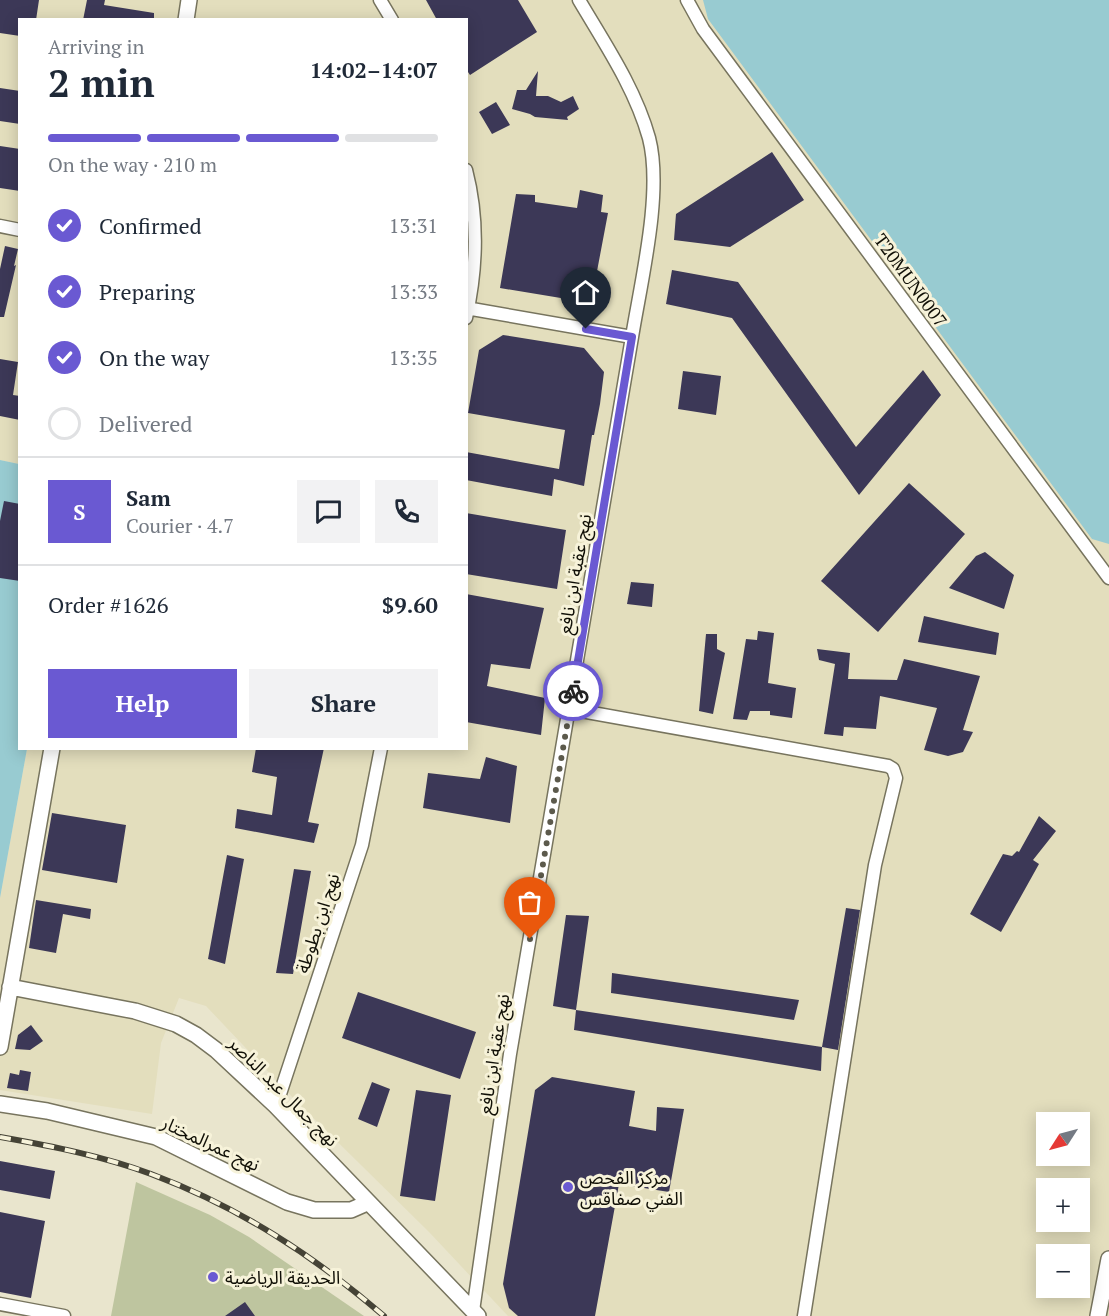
<!DOCTYPE html>
<html lang="en">
<head>
<meta charset="utf-8">
<style>
  :root { --surface:#fff; --page:#f2f2f3; --text:#1f2937; --muted:#747a83; --line:#e0e1e3; --accent:#6a59d2 }
  body { margin:0; font-family:"PT Serif","Noto Sans Arabic",serif; background:var(--page); color:var(--text); height:100vh; display:flex; flex-direction:column; font-size:22px; white-space:nowrap }
  * { box-sizing:border-box; margin:0 }
  p { font-size:20px; color:var(--muted) }
  .icon { flex:none; width:33px; height:33px; fill:none; stroke:currentColor; stroke-width:2; stroke-linecap:round; stroke-linejoin:round }
  .map { position:relative; flex:1; overflow:hidden }
  .details { position:absolute; left:18px; top:18px; width:450px; height:732px; display:flex; flex-direction:column; background:var(--surface); border-radius:0px; box-shadow:0 3px 15px #0003 }
  .details>* { flex:none }
  .needle { width:39px; rotate:234deg }
  .controls { position:absolute; left:1036px; top:1112px; display:grid; gap:12px }
  .controls a { display:grid; place-items:center; width:54px; height:54px; border-radius:0px; background:var(--surface); box-shadow:0 3px 15px #0003; font-size:30px }
  .pin { position:absolute; display:grid; place-items:center; width:51px; height:51px; color:#fff; margin:-62px -26px; border-radius:50% 50% 50% 0; rotate:-45deg; box-shadow:0 0 6px #0007 }
  .pin .icon { rotate:45deg }
  .courier { position:absolute; display:grid; place-items:center; width:60px; height:60px; margin:-30px; border:4px solid #6a59d2; border-radius:50%; background:#fff; color:#222; box-shadow:0 2px 8px #0007 }
  .headline em { font-style:normal; font-weight:600 }
  .headline div { display:flex; flex-direction:column-reverse }
  .headline { display:flex; align-items:center; justify-content:space-between; height:102px; padding:0 30px }
  h1 { font-size:39px; font-weight:600; line-height:45px }
  .bar { display:grid; grid-template-columns:repeat(4,1fr); gap:9px 6px; align-content:center; height:72px; padding:0 30px }
  .bar i { height:8px; border-radius:4px; background:var(--line) }
  .bar .current { background:var(--accent) }
  .bar p { grid-column:span 4 }
  .line { display:flex; align-items:center; gap:15px; padding:0 30px; border-top:2px solid var(--line) }
  .line div { flex:1 }
  .round { display:grid; place-items:center; flex:none; width:63px; height:63px; border-radius:0px; background:var(--page) }
  ol { padding:0 30px; list-style:none }
  li { display:flex; align-items:center; gap:18px; height:66px }
  li p { margin-inline-start:auto }
  li .icon { padding:6px; border-radius:50%; background:var(--accent); color:#fff; stroke-width:4 }
  li:last-child { color:var(--muted) }
  li i { width:33px; height:33px; border:3px solid var(--line); border-radius:50% }
  .button { display:flex; gap:12px; margin-top:auto; padding:12px 30px }
  .button a { flex:1; height:69px; border-radius:0px; background:var(--accent); color:#fff; font-size:24px; font-weight:600; line-height:69px; text-align:center }
  .button a+a { background:var(--page); color:var(--text) }
  .map>svg:first-child { display:block }
  .built { fill:#e3debd; fill-rule:evenodd }
  .green { fill:#bec59f }
  .water { fill:#98cbd1 }
  .building { fill:#3c3857 }
  .lines { fill:none; stroke-linecap:round; stroke-linejoin:round }
  .minor-casing { stroke:#77745e; stroke-width:15 }
  .tertiary-casing { stroke:#77745e; stroke-width:18 }
  .minor { stroke:#fff; stroke-width:12 }
  .tertiary { stroke:#fff; stroke-width:15 }
  .rail-casing { stroke:#454336; stroke-width:6 }
  .rail { stroke:#f7f3da; stroke-width:4; stroke-dasharray:11; stroke-linecap:butt }
  .done { stroke:#5c5a4c; stroke-width:6; stroke-dasharray:0 10.8 }
  .route { stroke:#6a59d2; stroke-width:8 }
  .poi-dot { fill:#6a59d2; stroke:#f7f3da; stroke-width:2 }
  .labels { text-anchor:middle; dominant-baseline:central; stroke-width:6; stroke-linejoin:round; paint-order:stroke }
  .street-label { font-size:18px; fill:#100f06; stroke:#f7f3da }
  .poi-label { font-size:18px; fill:#100f06; stroke:#f7f3da; text-anchor:start }
</style>
</head>
<body>
<div class="map">
<svg width="1109" height="1316" viewBox="0 0 1109 1316">
  <rect width="100%" height="100%" fill="#e9e5cd"/>
  <path class="built" d="M0,0H1109V1316H508L429,1232L295,1100L206,1006L179,998L161,1043L152,1114L0,1090V898L27,749L466,748V20H20L19,464L0,460ZM1047,1122H1080V1155H1047ZM1047,1188H1080V1221H1047ZM1047,1254H1080V1287H1047Z"/>
  <path class="green" d="M136,1182L210,1215L249,1237L364,1316H111Z"/>
  <path class="water" d="M703,0H1109V544L1092,539L708,19Z
    M0,460L19,464L20,748L27,749L0,898Z"/>
  <path class="building" d="M0,0H39L36,20H20V36L0,33Z
    M87,0H105L104,5L154,13V20H83Z
    M426,0H518L537,32L470,75L466,69V20H437Z
    M538,71L536,96H548L561,102L573,96L579,109L567,117L568,120L535,117L530,114L512,109L517,90H526Z
    M0,88L20,91V124L0,121Z
    M496,102L510,125L492,134L479,112Z
    M0,146L20,149V191L0,188Z
    M772,152L804,200L730,247L674,240L676,214Z
    M580,190L603,195L601,212L608,213L591,303L500,288L516,194L535,195V202L577,208Z
    M5,246L18,249L14,266L16,265L4,317H0V269Z
    M672,270L738,282L856,447L923,370L941,395L859,495L732,318L666,304Z
    M503,335L584,348L604,372L600,404L594,435H592L584,486L554,479L552,496L466,480V452L559,469L565,430L468,413L479,350Z
    M0,359L18,362L13,395L20,396V420L0,416Z
    M683,371L721,376L716,415L678,409Z
    M909,483L965,534L878,632L821,581Z
    M4,501L20,504V581L0,578V521Z
    M466,513L566,530L557,589L466,574Z
    M985,552L1014,575L1004,609L949,588L976,556Z
    M631,582L654,584L652,607L627,604Z
    M466,594L544,608L530,669L491,664L487,686L545,698L541,735L466,722Z
    M924,616L999,633L996,655L918,642Z
    M758,631L774,633L768,683L796,688L792,718L770,715V711H750L747,720L733,719L746,639L757,640Z
    M706,634H717V649L725,653L713,714L699,711Z
    M817,649L850,653L848,679L897,680L904,659L980,676L963,730L973,732L963,752L948,756L924,750L937,708L880,696L876,729L844,727L843,736L824,734L835,664L819,660Z
    M256,748H324L308,822L319,824L314,843L235,828L237,809L272,815L277,777L252,772Z
    M486,757L517,766L510,823L423,808L428,773L480,779Z
    M52,813L126,825L117,883L42,870Z
    M1039,816L1056,831L1033,860L1039,864L1001,932L970,914L1003,854L1012,856L1017,851L1019,852Z
    M227,855L244,859L225,964L208,959Z
    M294,869L311,871L293,974L276,973Z
    M36,900L91,909L90,919L63,914L56,953L29,948Z
    M846,908L860,910L838,1050L822,1047Z
    M566,915L589,916L576,1010L553,1006Z
    M612,973L799,1000L794,1020L611,993Z
    M358,992L476,1032L460,1079L342,1038Z
    M576,1010L822,1047L821,1071L574,1030Z
    M31,1025L43,1041L30,1050L15,1049L18,1035Z
    M20,1070L31,1072L28,1091L7,1088L10,1073L19,1075Z
    M552,1077L635,1091L629,1126L656,1131L657,1107L684,1109L669,1192L619,1184L595,1316H518L509,1308L503,1284L535,1090Z
    M372,1082L390,1089L377,1127L358,1119Z
    M416,1090L451,1095L435,1201L400,1196Z
    M0,1161L55,1171L50,1199L0,1190Z
    M0,1212L45,1221L31,1298L0,1292Z
    M245,1302L255,1316H225Z"/>
  <g class="lines">
    <g class="minor-casing">
      <path id="minor" d="M380,0L392,20
        M687,0L703,29L1109,578
        M466,170C479,220 477,268 466,318
        M0,226L20,230
        M466,308L632,337
        M570,709L888,766L893,769L896,778L875,865L804,1316
        M276,1106L362,845L381,748
        M0,1304L64,1316
        M473,1311L510,1054L632,337C641,281 663,192 649,138C635,88 605,44 579,0"/>
    </g>
    <g class="tertiary-casing">
      <path id="tertiary" d="M186,20L189,0
        M10,987L135,1011L176,1024L196,1035L216,1050L276,1106L478,1316
        M0,1047L52,748
        M0,1104L47,1111L156,1137L287,1202L314,1210H351L367,1203
        M1098,1316L1109,1259"/>
    </g>
    <use href="#minor" class="minor"/>
    <use href="#tertiary" class="tertiary"/>
    <g class="rail-casing">
      <path id="rail" d="M0,1137C51,1146 103,1156 151,1174C239,1207 313,1255 384,1316"/>
    </g>
    <use href="#rail" class="rail"/>
  </g>
  <g class="lines">
    <path class="done" d="M530,939L573,691"/>
    <path class="route" d="M573,691L632,337L586,329"/>
  </g>
  <g class="poi-dot">
    <circle cx="568" cy="1187" r="6"/>
    <circle cx="213" cy="1277" r="6"/>
  </g>
  <g class="labels">
    <g class="street-label">
      <text transform="translate(911 280) rotate(54)">T20MUN0007</text>
      <text transform="translate(574 574) rotate(-80)">نهج عقبة ابن نافع</text>
      <text transform="translate(317 923) rotate(-72)">نهج ابن بطوطة</text>
      <text transform="translate(493 1054) rotate(-81)">نهج عقبة ابن نافع</text>
      <text transform="translate(284 1091) rotate(45)">نهج جمال عبد الناصر</text>
      <text transform="translate(211 1143) rotate(25)">نهج عمرالمختار</text>
    </g>
    <g class="poi-label">
      <text x="580" y="1177">مركز الفحص<tspan x="580" dy="21">الفني صفاقس</tspan></text>
      <text x="225" y="1277">الحديقة الرياضية</text>
    </g>
  </g>
</svg>
<div class="controls">
<a><svg class="needle" viewBox="-14 -14 28 28"><path d="M0-13l5 13h-10z" fill="#e53935"/><path d="M0 13l5-13h-10z" fill="#747a83"/></svg></a>
<a>+</a>
<a>−</a>
</div>
<div class="pin" style="left:530px;top:939px;background:#ea580c"><svg class="icon" aria-label="bag" viewBox="0 0 24 24"><path d="M5 8h14l-1 12H6zM9 8a3 3 0 0 1 6 0"/></svg></div>
<div class="pin" style="left:586px;top:329px;background:#1f2937"><svg class="icon" aria-label="home" viewBox="0 0 24 24"><path d="M3 11l9-7 9 7M6 9v11h12V9"/></svg></div>
<div class="courier" style="left:573px;top:691px"><svg class="icon" aria-label="bike" viewBox="0 0 24 24"><circle cx="6" cy="16" r="4"/><circle cx="18" cy="16" r="4"/><path d="M6 16l4-8h5l3 8M10 8l3 8H6M13 5h3"/></svg></div>
<section class="details">
<div class="headline"><div><h1>2 min</h1><p>Arriving in</p></div><em>14:02–14:07</em></div>
<div class="bar"><i class="current"></i><i class="current"></i><i class="current"></i><i></i><p>On the way · 210 m</p></div>
<ol>
<li><svg class="icon" aria-label="check" viewBox="0 0 24 24"><path d="M5 12l5 5 9-10"/></svg>Confirmed<p>13:31</p></li>
<li><svg class="icon" aria-label="check" viewBox="0 0 24 24"><path d="M5 12l5 5 9-10"/></svg>Preparing<p>13:33</p></li>
<li><svg class="icon" aria-label="check" viewBox="0 0 24 24"><path d="M5 12l5 5 9-10"/></svg>On the way<p>13:35</p></li>
<li><i></i>Delivered</li>
</ol>
<div class="line" style="height:108px"><b class="round" style="background:var(--accent);color:#fff">S</b><div><b>Sam</b><p>Courier · 4.7</p></div><a class="round"><svg class="icon" aria-label="chat" viewBox="0 0 24 24"><path d="M4 5h16v11H9l-5 4z"/></svg></a><a class="round"><svg class="icon" aria-label="phone" viewBox="0 0 24 24"><path d="M5 4h4l2 5-3 2q2 4 5 5l2-3 5 2v4C11 20 4 13 5 4z"/></svg></a></div>
<div class="line" style="height:78px"><div>Order #1626</div><b>$9.60</b></div>
<div class="button"><a>Help</a><a>Share</a></div>
</section>
</div>
</body>
</html>
